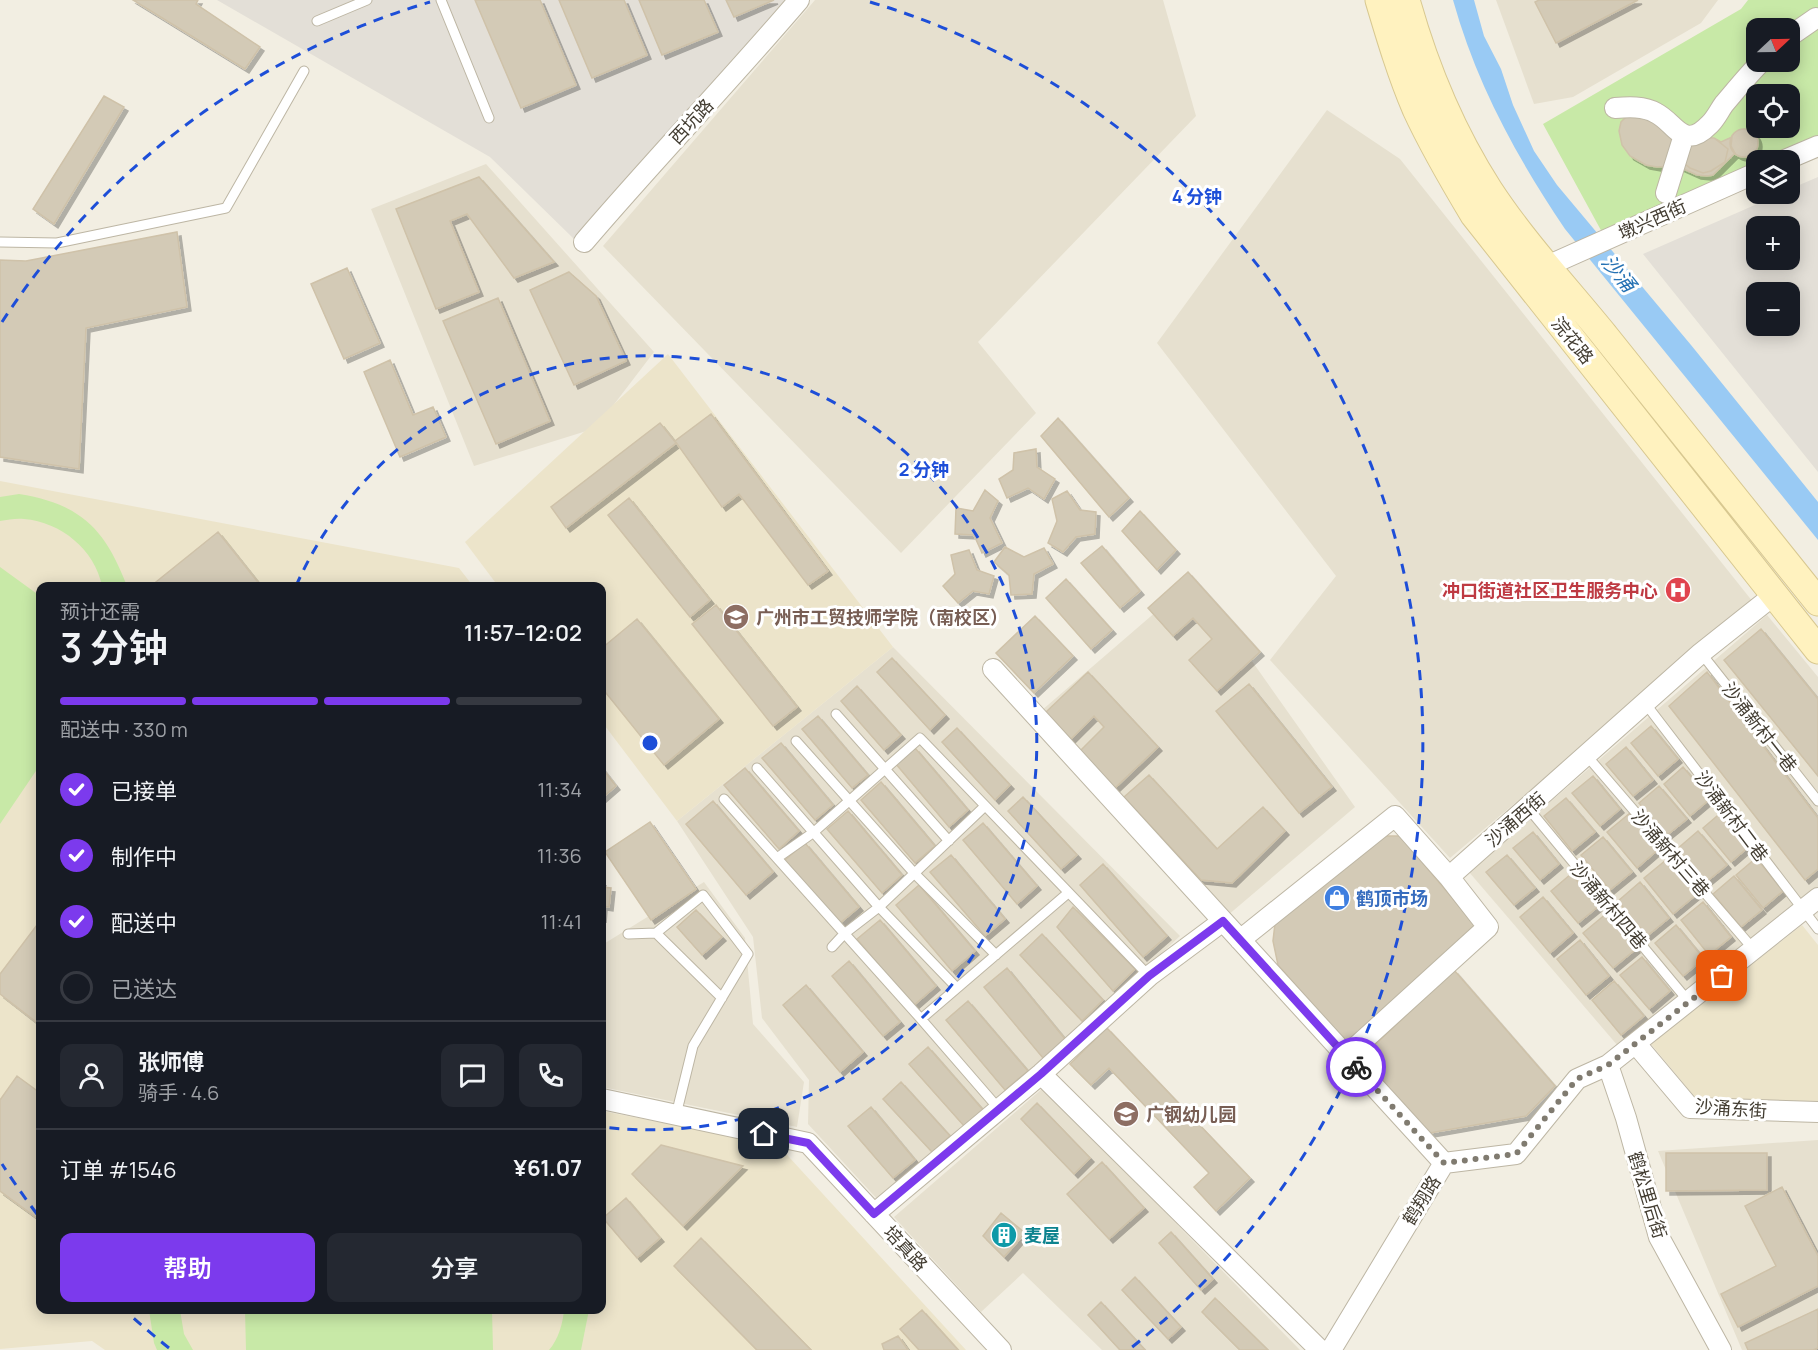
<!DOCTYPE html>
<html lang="zh">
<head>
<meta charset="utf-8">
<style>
  :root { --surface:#171b24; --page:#242831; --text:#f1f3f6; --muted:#9ea1a6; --line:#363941; --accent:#7c3aed }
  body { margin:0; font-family:Manrope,"Noto Sans SC",sans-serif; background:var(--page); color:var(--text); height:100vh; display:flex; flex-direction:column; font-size:22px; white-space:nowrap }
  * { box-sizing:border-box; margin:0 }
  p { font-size:20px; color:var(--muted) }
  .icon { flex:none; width:33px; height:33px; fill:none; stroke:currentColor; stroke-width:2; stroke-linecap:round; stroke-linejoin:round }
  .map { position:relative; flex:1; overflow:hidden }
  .side { position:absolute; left:36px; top:582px; width:570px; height:732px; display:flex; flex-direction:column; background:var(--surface); border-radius:12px; box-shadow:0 3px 15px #0003 }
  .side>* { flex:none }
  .needle { width:39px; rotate:68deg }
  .tools { position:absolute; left:1746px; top:18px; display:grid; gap:12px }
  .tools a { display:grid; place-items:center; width:54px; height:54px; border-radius:12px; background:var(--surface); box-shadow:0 3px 15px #0003; font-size:30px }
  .pin { position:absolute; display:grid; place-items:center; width:51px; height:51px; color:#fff; margin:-26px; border-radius:12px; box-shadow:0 3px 9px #0006 }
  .courier { position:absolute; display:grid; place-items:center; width:60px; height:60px; margin:-30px; border:4px solid #7c3aed; border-radius:50%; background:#fff; color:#222; box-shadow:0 2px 8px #0007 }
  .summary em { font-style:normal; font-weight:600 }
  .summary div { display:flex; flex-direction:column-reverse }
  .summary { display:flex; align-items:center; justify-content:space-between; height:102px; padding:0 24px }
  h1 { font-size:39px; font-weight:600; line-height:45px }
  .bar { display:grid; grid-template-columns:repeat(4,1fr); gap:9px 6px; align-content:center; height:72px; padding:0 24px }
  .bar i { height:8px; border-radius:4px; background:var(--line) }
  .bar .active { background:var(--accent) }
  .bar p { grid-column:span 4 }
  .line { display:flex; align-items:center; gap:15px; padding:0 24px; border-top:2px solid var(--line) }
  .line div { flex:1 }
  .round { display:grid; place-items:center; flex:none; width:63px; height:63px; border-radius:12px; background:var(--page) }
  ol { padding:0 24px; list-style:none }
  li { display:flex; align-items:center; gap:18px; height:66px }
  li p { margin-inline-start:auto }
  li .icon { padding:6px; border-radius:50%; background:var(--accent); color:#fff; stroke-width:4 }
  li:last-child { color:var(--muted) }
  li i { width:33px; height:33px; border:3px solid var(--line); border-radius:50% }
  .primary-button { display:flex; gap:12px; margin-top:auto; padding:12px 24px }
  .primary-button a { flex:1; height:69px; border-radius:12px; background:var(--accent); color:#fff; font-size:24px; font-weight:600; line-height:69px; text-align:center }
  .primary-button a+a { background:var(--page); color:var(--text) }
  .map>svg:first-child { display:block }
  .residential { fill:#e6e0cf }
  .industrial { fill:#e3dfd7; fill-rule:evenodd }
  .education { fill:#ece4ca }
  .green { fill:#c8e9a7; fill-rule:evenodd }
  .water { fill:#99caf4 }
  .building { fill:#d3cab6; stroke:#cfc2a9; stroke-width:1.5; filter:url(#shadow) }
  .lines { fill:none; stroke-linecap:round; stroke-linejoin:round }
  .lane-casing { stroke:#bdb6a4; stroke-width:11 }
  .street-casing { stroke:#bdb6a4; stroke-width:22 }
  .secondary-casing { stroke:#d8c890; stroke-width:29 }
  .lane { stroke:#fff; stroke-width:9 }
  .street { stroke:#fff; stroke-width:20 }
  .secondary { stroke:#fff2bf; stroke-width:27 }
  .done { stroke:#807b70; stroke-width:6; stroke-dasharray:0 10.8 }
  .route { stroke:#7c3aed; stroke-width:8 }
  .ring { fill:none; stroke:#1d4ed8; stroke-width:3; stroke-dasharray:10 8 }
  .labels { text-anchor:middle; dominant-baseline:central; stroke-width:6; stroke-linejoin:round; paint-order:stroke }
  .street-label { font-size:18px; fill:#433d32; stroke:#fff }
  .health-label { font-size:18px; font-weight:bold; fill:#be3a42; stroke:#fff; text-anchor:end }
  .education-label { font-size:18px; font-weight:bold; fill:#785e54; stroke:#fff; text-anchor:start }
  .shop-label { font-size:18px; font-weight:bold; fill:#366cbe; stroke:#fff; text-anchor:start }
  .culture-label { font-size:18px; font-weight:bold; fill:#0d838f; stroke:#fff; text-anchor:start }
  .water-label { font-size:20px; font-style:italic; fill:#2672b4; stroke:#fff }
  .centre { fill:#1d4ed8; stroke:#fff; stroke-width:3 }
  .ring-label { font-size:18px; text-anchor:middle; font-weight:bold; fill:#1d4ed8; stroke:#fff; stroke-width:6; stroke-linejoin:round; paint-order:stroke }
</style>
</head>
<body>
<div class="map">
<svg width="1818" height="1350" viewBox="0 0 1818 1350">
  <defs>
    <filter id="shadow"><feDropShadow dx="4" dy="4" stdDeviation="0" flood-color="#0004"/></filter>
  </defs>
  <rect width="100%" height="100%" fill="#f2eee2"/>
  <path class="residential" d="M815,0H1163L1196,116L978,342L1036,413L901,553L603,246Z
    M1496,0H1718L1701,23L1573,97L1534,104Z
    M1327,110L1400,159L1753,602L1450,858L1270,660L1336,576L1157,343Z
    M486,164L654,352L596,428L474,466L371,209Z
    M1194,579L1355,807L1214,927L1034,717Z
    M1767,615L1818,677V906L1618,1046L1469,872Z
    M893,647L1180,936L1084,1026L879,1201L808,1124L809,1080L762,1018L753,937L677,821Z
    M704,882L745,938L753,1024L804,1082L797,1127L602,1087V945Z
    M1043,1088L1300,1350H1102L1023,1273L981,1312L894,1217Z
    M1818,1140V1350H1742L1658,1151Z"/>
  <path class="industrial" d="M217,0H787L574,239L490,157Z
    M1818,177V472L1643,254L1780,194H1790V189ZM1756,226H1790V260H1756ZM1756,292H1790V326H1756Z"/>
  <path class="education" d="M668,354L893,647L677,821L602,722V586H498L465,542Z
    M0,481L459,568L473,586H40V1310H602V1111L778,1145L966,1350H105L92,1341L0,1349Z
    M1802,925L1818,945V1105L1698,1101L1651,1044Z"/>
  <path class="green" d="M1748,0H1818V136L1764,160H1756V164L1603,234L1543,124L1741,9ZM1756,28H1790V62H1756ZM1756,94H1790V128H1756Z
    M19,494C81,504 105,529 127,586H102C95,550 61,522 24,519C16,518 8,520 0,521V497Z
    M0,567L40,596V765L0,824Z
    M149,1310H180L184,1334L193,1350H157L154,1343Z
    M245,1310H492L493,1350H246Z
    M564,1310H589L581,1350H549C558,1340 563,1323 564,1310Z"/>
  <path class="water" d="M1453,0H1474L1484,36L1501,69L1513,105L1534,151L1557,185L1691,345L1818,502V540L1565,229C1517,158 1476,83 1453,0Z"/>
  <path class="building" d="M133,0H198L196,4L260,47L245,69Z
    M475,0H540L576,85L521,108Z
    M559,0H624L647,55L592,78Z
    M639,0H704L718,32L662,55Z
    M726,0H774L734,17Z
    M1539,0H1638L1556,43L1535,2Z
    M104,96L124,107L54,224L33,209Z
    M1629,114L1662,121L1702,138H1714L1721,142L1732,137L1731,146L1735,153L1713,175L1707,176L1697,175L1677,166L1657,167L1646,165L1630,156L1622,145L1619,131L1621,122Z
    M1730 143a14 14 0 1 1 28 0a14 14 0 1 1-28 0Z
    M1702,138H1714L1728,149L1725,162L1711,171L1703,173L1690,168L1684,163L1687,148Z
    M479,177L554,262L514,278L467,214L450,221L479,292L436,309L396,209Z
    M177,232L187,307L86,328L79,469L0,457V260L26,261Z
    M347,268L380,343L344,359L311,284Z
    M569,272L596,296L626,361L574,385L530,290Z
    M498,298L550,421L496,444L443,321Z
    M390,360L413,415L433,407L446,437L400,457L364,372Z
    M711,414L828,571L808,585L739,494L722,507L675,441Z
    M1058,418L1129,498L1109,517L1041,436Z
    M660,423L676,443L566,528L551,507Z
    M1036,449L1037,467L1055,479L1044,499L1028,488L1007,498L999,479L1013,470L1014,453Z
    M985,490L998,501L990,518L1002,543L982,553L974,535L955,534L956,508L973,511Z
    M1067,491L1080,510L1096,512L1095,534L1076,537L1063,552L1048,543L1057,521L1052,499Z
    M629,498L710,600L690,617L608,515Z
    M1140,511L1176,550L1157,570L1122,531Z
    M218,532L261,586H151Z
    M1102,546L1140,591L1120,608L1081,563Z
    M1005,547L1024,557L1044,548L1053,564L1034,574L1032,594L1011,595L1009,575L994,562Z
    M969,550L977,570L994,576L989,594L973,591L958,603L943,586L955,574L951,555Z
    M1188,572L1260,652L1217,691L1189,660L1212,639L1193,618L1173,636L1148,608Z
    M1066,579L1112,630L1091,649L1046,598Z
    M716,605L797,707L773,726L692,624Z
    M1035,616L1073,656L1034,693L996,653Z
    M637,619L719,719L664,765L602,688V648Z
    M1761,629L1818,699V776L1724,660Z
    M892,658L945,715L930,730L877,672Z
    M1088,672L1158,747L1115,788L1080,751L1104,727L1094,716L1071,739L1046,712Z
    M1707,672L1818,818V869L1805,880L1669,706Z
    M1249,684L1332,787L1299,813L1216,711Z
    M857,686L901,735L884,750L841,701Z
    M818,716L868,775L852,788L802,729Z
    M1651,726L1678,759L1658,776L1631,743Z
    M957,728L1010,785L995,800L942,742Z
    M781,743L833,805L815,820L762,758Z
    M1626,747L1653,780L1633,796L1606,764Z
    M915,748L968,810L949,827L896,764Z
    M1683,767L1710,799L1690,816L1664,784Z
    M602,768L616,786L602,798Z
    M745,768L799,831L779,849L724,785Z
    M1149,775L1217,849L1263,807L1285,831L1232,883L1201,880L1124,797Z
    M1593,776L1620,809L1600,826L1572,793Z
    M881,782L935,846L915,863L861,800Z
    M1659,786L1687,819L1666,836L1639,803Z
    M1023,797L1077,855L1061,869L1008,811Z
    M1566,798L1595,832L1572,851L1544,816Z
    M713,801L773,872L746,895L686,824Z
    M1724,810L1752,844L1731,862L1703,828Z
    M848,811L902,875L882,893L827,829Z
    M1630,813L1660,848L1637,868L1607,832Z
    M650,822L696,889L651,920L605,852Z
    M983,823L1037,886L1017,904L963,840Z
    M1698,831L1727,865L1705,883L1677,849Z
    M1533,832L1559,864L1540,880L1513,848Z
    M1380,836H1400L1475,925L1346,1043L1278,965L1273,941L1276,915Z
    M1603,837L1632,872L1610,890L1581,855Z
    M805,843L859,907L839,924L785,860Z
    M951,855L1005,919L985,936L930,872Z
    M1507,855L1535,888L1514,905L1486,872Z
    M1756,858L1783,891L1763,908L1736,875Z
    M1666,860L1696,895L1673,914L1644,878Z
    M1103,864L1167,936L1143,957L1080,885Z
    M1571,874L1599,906L1578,923L1551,891Z
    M1734,876L1762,910L1741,927L1713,894Z
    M602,881V887L611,888L609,907L603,906L602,919Z
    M1640,882L1669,918L1647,936L1618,901Z
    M919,885L975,951L952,971L896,905Z
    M1543,897L1573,933L1550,953L1520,917Z
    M1703,902L1731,937L1709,955L1681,920Z
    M1073,907L1135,969L1113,991L1057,927Z
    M696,910L722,937L702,955L677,927Z
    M1607,913L1636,949L1613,968L1583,933Z
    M880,920L936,986L913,1006L857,939Z
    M40,921V1025L0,994V974Z
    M1676,925L1704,959L1683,976L1655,943Z
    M1042,934L1103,1000L1082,1021L1020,955Z
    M1580,940L1609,976L1586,995L1557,959Z
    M1642,957L1670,991L1649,1009L1620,975Z
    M849,961L900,1022L883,1036L832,976Z
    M1007,968L1065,1039L1043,1058L984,987Z
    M1454,970L1555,1086L1526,1116L1430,1133L1361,1058Z
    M1614,981L1644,1016L1621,1035L1592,1000Z
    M806,985L863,1052L840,1072L783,1005Z
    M968,1001L1028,1071L1005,1090L946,1020Z
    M1107,1028L1250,1178L1216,1211L1194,1187L1209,1173L1109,1068L1091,1085L1070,1064Z
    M928,1047L984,1111L965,1127L909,1064Z
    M17,1076L40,1093V1220L0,1191V1100Z
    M901,1082L950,1136L932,1152L883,1099Z
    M1037,1103L1090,1158L1074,1174L1021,1119Z
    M871,1107L915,1160L893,1178L848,1126Z
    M661,1145L743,1166L683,1226L632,1174Z
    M1666,1153H1767V1190L1666,1191Z
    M1102,1162L1144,1208L1109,1239L1067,1194Z
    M1782,1187L1818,1256V1286L1738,1327L1721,1294L1776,1266L1745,1206Z
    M626,1198L660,1238L637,1258L603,1218Z
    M1001,1213L1025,1233L1004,1257L983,1236Z
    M1171,1232L1213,1279L1201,1290L1159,1243Z
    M701,1238L811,1350H757L674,1266Z
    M1135,1277L1181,1327L1168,1339L1122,1290Z
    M1215,1298L1268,1350H1240L1202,1312Z
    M1101,1302L1145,1350H1120L1088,1315Z
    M1818,1309V1348L1813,1350H1748L1745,1343Z
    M922,1310L958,1350H919L900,1329Z
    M898,1336L908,1350H884L882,1344Z"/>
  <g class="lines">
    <g class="lane-casing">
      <path id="lane" d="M441,0L489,118
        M317,21L367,0
        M0,242L57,243L226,208L304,71
        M1701,653L1818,801
        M1645,703L1818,929
        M836,714L949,841
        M796,741L915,874L996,955
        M1587,756L1755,951
        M757,768L879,907L957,988
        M724,799L921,1019L999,1109
        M1528,808L1689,1002
        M777,858L814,832L920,738L1149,976
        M656,933L722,998
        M628,934L656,933L703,895L748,954L693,1046L676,1115
        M832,947L844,934L879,907L985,806
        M921,1019L1068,893"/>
    </g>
    <g class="street-casing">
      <path id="street" d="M1790,36L1816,18
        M1615,108C1628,107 1644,106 1656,113C1676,123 1683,152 1710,124C1716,118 1719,111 1724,104C1736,90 1748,75 1761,62
        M1785,160L1818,146
        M1666,193L1684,135
        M584,242C654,160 729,82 799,0
        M1547,266L1756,173
        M993,669L1444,1163
        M1240,940L1395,816L1449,877
        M1636,1044L1690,1108L1818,1112
        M1346,1056L1488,927L1449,877L1701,653L1774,595
        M1608,1065L1626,1118L1659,1237L1721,1350
        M1041,1074L1320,1350
        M602,1099L808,1143L1001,1350
        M874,1214L1041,1074L1149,976L1223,921
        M1331,1350L1444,1163L1516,1154L1577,1079L1608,1065L1818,898"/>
    </g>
    <g class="secondary-casing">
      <path id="secondary" d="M1379,0C1390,37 1401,74 1416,109C1433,146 1453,180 1474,215L1818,650
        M1406,0C1425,68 1451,131 1489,190C1523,242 1566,288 1605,336C1676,425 1747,514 1818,602"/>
    </g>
    <use href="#lane" class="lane"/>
    <use href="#street" class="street"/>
    <use href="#secondary" class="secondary"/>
  </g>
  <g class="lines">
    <path class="done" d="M1356,1067L1444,1163L1516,1154L1577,1079L1608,1065L1722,976"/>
    <path class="route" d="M764,1134L808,1143L874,1214L1041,1074L1149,976L1223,921L1356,1067"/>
  </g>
  <g class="ring">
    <path d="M296 586A387 387 0 1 1 603 1127"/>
    <path d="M169 1348A773 773 0 0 1 128 1313M37 1214A773 773 0 0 1 2 1164M2 322A773 773 0 0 1 430 2M870 2A773 773 0 0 1 1131 1348"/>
  </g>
  <defs>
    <g id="hospital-disc" transform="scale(1.35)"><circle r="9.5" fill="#e0444e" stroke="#fff"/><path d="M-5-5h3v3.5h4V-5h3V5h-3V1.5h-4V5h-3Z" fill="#fff"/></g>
    <g id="university-disc" transform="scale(1.35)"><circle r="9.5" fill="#8d6e63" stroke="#fff"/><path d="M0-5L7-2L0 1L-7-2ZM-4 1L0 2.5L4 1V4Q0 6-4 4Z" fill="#fff"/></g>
    <g id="shop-disc" transform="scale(1.35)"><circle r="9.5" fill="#3f7fe0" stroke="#fff"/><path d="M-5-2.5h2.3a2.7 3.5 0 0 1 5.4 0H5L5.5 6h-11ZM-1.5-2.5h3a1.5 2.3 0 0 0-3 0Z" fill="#fff"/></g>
    <g id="school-disc" transform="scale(1.35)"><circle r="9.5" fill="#8d6e63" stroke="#fff"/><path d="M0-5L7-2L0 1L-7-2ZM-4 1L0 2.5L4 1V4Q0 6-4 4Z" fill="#fff"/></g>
    <g id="building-disc" transform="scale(1.35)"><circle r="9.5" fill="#0f9aa8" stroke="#fff"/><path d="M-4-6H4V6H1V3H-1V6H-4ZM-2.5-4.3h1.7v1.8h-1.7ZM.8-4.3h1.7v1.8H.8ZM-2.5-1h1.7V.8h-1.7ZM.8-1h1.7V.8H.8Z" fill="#fff"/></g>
  </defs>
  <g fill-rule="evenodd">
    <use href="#hospital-disc" x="1678" y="590"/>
    <use href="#university-disc" x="736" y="617"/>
    <use href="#shop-disc" x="1337" y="898"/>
    <use href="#school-disc" x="1126" y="1114"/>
    <use href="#building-disc" x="1004" y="1235"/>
  </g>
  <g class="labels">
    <g class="street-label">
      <text transform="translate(691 121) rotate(-47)">西坑路</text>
      <text transform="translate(1652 219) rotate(-24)">墩兴西街</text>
      <text transform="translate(1573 340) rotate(51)">浣花路</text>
      <text transform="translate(1760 727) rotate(52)">沙涌新村一巷</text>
      <text transform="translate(1732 816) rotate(53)">沙涌新村二巷</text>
      <text transform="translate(1515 819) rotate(-41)">沙涌西街</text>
      <text transform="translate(1671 853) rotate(49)">沙涌新村三巷</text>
      <text transform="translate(1609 905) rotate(50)">沙涌新村四巷</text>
      <text transform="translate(1731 1108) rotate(4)">沙涌东街</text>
      <text transform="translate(1648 1195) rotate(73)">鹤松里后街</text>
      <text transform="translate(1421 1200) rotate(-58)">鹤翔路</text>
      <text transform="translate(906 1248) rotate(47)">培真路</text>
    </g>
    <g class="health-label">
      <text x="1658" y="590">冲口街道社区卫生服务中心</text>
    </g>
    <g class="education-label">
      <text x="756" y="617">广州市工贸技师学院（南校区）</text>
      <text x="1146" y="1114">广钢幼儿园</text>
    </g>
    <g class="shop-label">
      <text x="1356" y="898">鹤顶市场</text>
    </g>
    <g class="culture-label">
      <text x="1024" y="1235">麦屋</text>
    </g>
    <g class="water-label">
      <text transform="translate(1619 273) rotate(51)">沙涌</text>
    </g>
  </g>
  <circle cx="650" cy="743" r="9" class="centre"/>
  <g class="ring-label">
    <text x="1197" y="203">4 分钟</text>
    <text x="924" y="476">2 分钟</text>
  </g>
</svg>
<div class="tools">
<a><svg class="needle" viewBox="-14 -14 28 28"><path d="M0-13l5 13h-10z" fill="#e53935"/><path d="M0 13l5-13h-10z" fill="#9ea1a6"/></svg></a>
<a><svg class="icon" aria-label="locate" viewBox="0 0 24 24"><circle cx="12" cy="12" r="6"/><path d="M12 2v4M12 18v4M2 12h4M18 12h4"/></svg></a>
<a><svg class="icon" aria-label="layers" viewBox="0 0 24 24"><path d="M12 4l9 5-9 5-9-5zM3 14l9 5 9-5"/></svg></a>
<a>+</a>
<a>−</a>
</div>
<div class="pin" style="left:1722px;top:976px;background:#ea580c"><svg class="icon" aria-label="bag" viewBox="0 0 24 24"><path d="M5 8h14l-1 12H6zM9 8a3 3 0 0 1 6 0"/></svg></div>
<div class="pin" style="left:764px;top:1134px;background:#1f2937"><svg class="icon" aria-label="home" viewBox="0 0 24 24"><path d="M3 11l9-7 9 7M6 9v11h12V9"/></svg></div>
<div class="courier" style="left:1356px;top:1067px"><svg class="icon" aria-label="bike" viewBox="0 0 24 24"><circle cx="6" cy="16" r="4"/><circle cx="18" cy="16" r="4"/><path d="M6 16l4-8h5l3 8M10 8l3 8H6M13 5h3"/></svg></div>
<section class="side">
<div class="summary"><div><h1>3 分钟</h1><p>预计还需</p></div><em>11:57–12:02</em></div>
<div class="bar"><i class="active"></i><i class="active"></i><i class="active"></i><i></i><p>配送中 · 330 m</p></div>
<ol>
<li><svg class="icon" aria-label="check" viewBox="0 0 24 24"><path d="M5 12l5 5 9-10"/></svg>已接单<p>11:34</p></li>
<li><svg class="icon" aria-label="check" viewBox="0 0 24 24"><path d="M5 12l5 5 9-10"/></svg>制作中<p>11:36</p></li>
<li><svg class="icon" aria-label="check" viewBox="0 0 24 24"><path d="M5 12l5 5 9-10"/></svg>配送中<p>11:41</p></li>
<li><i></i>已送达</li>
</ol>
<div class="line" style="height:108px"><a class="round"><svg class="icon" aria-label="person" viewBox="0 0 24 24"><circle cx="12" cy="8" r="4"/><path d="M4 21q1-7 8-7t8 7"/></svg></a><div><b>张师傅</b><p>骑手 · 4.6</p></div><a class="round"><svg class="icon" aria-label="chat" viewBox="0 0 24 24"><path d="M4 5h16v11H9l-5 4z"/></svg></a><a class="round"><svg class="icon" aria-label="phone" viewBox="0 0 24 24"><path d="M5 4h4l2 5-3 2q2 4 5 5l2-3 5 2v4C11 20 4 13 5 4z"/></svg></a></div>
<div class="line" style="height:78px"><div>订单 #1546</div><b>¥61.07</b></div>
<div class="primary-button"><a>帮助</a><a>分享</a></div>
</section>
</div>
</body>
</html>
